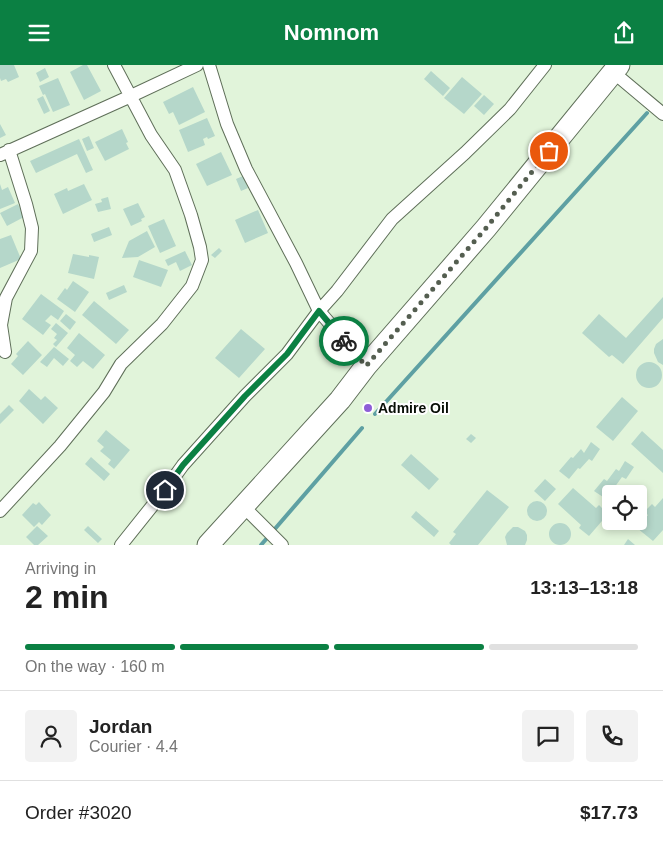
<!DOCTYPE html>
<html lang="en">
<head>
<meta charset="utf-8">
<style>
  :root { --surface:#fff; --page:#f2f2f2; --text:#222; --muted:#767676; --line:#e0e0e0; --accent:#0b8043 }
  body { margin:0; font-family:Arial,sans-serif; background:var(--page); color:var(--text); height:100vh; display:flex; flex-direction:column; font-size:19px; white-space:nowrap }
  * { box-sizing:border-box; margin:0 }
  p { font-size:16px; color:var(--muted) }
  .icon { flex:none; width:28px; height:28px; fill:none; stroke:currentColor; stroke-width:2; stroke-linecap:round; stroke-linejoin:round }
  .map { position:relative; height:480px; overflow:hidden }
  .details { display:flex; flex-direction:column; background:var(--surface); flex:1 }
  .details>* { flex:none }
  .tools { position:absolute; left:602px; top:420px; display:grid; gap:10px }
  .tools a { display:grid; place-items:center; width:45px; height:45px; border-radius:5px; background:var(--surface); box-shadow:0 2px 8px #0003; font-size:25px }
  .pin { position:absolute; display:grid; place-items:center; width:42px; height:42px; color:#fff; margin:-21px; border:2px solid #fff; border-radius:50%; box-shadow:0 1px 5px #0007 }
  .courier { position:absolute; display:grid; place-items:center; width:50px; height:50px; margin:-25px; border:4px solid #0b8043; border-radius:50%; background:#fff; color:#222; box-shadow:0 1px 6px #0007 }
  .headline em { font-style:normal; font-weight:700 }
  .headline div { display:flex; flex-direction:column-reverse }
  .headline { display:flex; align-items:center; justify-content:space-between; height:85px; padding:0 25px }
  h1 { font-size:32px; font-weight:700; line-height:38px }
  .bar { display:grid; grid-template-columns:repeat(4,1fr); gap:8px 5px; align-content:center; height:60px; padding:0 25px }
  .bar i { height:6px; border-radius:4px; background:var(--line) }
  .bar .on { background:var(--accent) }
  .bar p { grid-column:span 4 }
  .line { display:flex; align-items:center; gap:12px; padding:0 25px; border-top:1px solid var(--line) }
  .line div { flex:1 }
  .round { display:grid; place-items:center; flex:none; width:52px; height:52px; border-radius:5px; background:var(--page) }
  header { display:flex; justify-content:space-between; align-items:center; height:65px; padding:0 25px; background:var(--accent); color:#fff; font-size:22px; font-weight:700 }
  .map>svg:first-child { display:block }
  .lines { fill:none; stroke-linecap:round; stroke-linejoin:round }
  .stream { stroke:#5ea0a3; stroke-width:4 }
  .building { fill:#b5d7ca }
  .minor-casing { stroke:#5f6f59; stroke-width:14 }
  .trunk-casing { stroke:#5f6f59; stroke-width:23 }
  .minor { stroke:#fff; stroke-width:12 }
  .trunk { stroke:#fff; stroke-width:21 }
  .done { stroke:#545e50; stroke-width:5; stroke-dasharray:0 9 }
  .route { stroke:#0b8043; stroke-width:6 }
  .poi-dot { fill:#8e5ed7; stroke:#fff; stroke-width:2 }
  .labels { text-anchor:middle; dominant-baseline:central; stroke-width:4; stroke-linejoin:round; paint-order:stroke }
  .poi-label { font-size:14px; font-weight:bold; fill:#080e06; stroke:#fff; text-anchor:start }
</style>
</head>
<body>
<header><svg class="icon" aria-label="menu" viewBox="0 0 24 24"><path d="M4 6h16M4 12h16M4 18h16"/></svg>Nomnom<svg class="icon" aria-label="share" viewBox="0 0 24 24"><path d="M12 15V3M7 8l5-5 5 5M5 13v7h14v-7"/></svg></header>
<div class="map">
<svg width="663" height="480" viewBox="0 0 663 480">
  <rect width="100%" height="100%" fill="#e1f4da"/>
  <g class="lines">
    <path class="stream" d="M375,349L647,48
      M261,480L362,363"/>
  </g>
  <path class="building" d="M0,0H14L19,12L8,17L6,14L1,16L0,13Z
    M83,0H87L101,26L84,35L70,7Z
    M45,3L49,12L40,17L36,8Z
    M431,6L450,23L443,31L424,14Z
    M462,12L482,29L464,49L444,33Z
    M58,13L70,40L53,47L45,29L43,30L39,21Z
    M193,22L205,47L179,60L173,47L169,49L163,37Z
    M484,30L494,39L484,50L474,41Z
    M43,31L50,46L44,49L37,34Z
    M207,53L215,71L208,74L207,72L203,74L205,80L188,87L179,65Z
    M0,59L6,70L0,73Z
    M122,64L128,77L126,78L129,84L105,96L95,77Z
    M89,71L94,83L87,86L82,74Z
    M79,74L93,105L86,108L77,89L36,108L30,96Z
    M221,87L232,110L207,121L196,99Z
    M243,111L248,123L241,126L236,114Z
    M0,119L2,125L8,122L15,138L0,144Z
    M84,119L92,135L63,149L54,129L67,123L68,126Z
    M108,132L111,144L98,147L95,139L102,137L101,134Z
    M138,138L145,152L141,154L142,156L131,161L123,144Z
    M18,139L24,152L7,161L0,148Z
    M258,145L268,168L245,178L235,155Z
    M164,154L176,181L160,188L148,161Z
    M109,162L112,170L94,177L91,169Z
    M147,166L155,182L138,192L122,193L129,176Z
    M11,170L21,194L0,203V174Z
    M219,183L222,186L215,193L211,190Z
    M185,186L192,200L180,206L176,197L168,201L165,195Z
    M73,189L89,192V190L99,192L94,214L68,208Z
    M139,195L168,205L161,222L133,212Z
    M73,216L89,227L75,247L57,234L65,223L67,225Z
    M124,220L127,227L109,235L106,228Z
    M41,229L64,246L58,255L51,250L45,256L51,260L43,270L22,254Z
    M663,232V253L623,299L612,290L609,292L582,268L599,249L626,273Z
    M94,236L129,265L116,279L82,250Z
    M66,249L76,257L70,265L60,256Z
    M56,258L68,268L56,282L53,279L57,275L54,273L57,269L51,264Z
    M241,264L265,284L239,313L215,293Z
    M79,268L105,290L93,304L83,296L77,302L70,296L75,290L67,283Z
    M663,274V300L658,297L654,288V284L656,279Z
    M28,276L42,290L23,310L11,299L18,291L16,289Z
    M54,282L69,294L63,301L54,293L47,302L40,297Z
    M636 310a13 13 0 1 1 26 0a13 13 0 1 1-26 0Z
    M29,324L41,335L45,331L58,343L43,359L19,336Z
    M622,332L638,346L613,376L596,362Z
    M9,340L14,345L0,359V349Z
    M106,365L130,385L114,404L108,399L111,395L100,386L104,382L97,376Z
    M642,366L663,385V408L631,379Z
    M471,369L476,373L471,378L466,374Z
    M591,377L600,384L592,396L589,394L580,404L578,403L569,414L559,406L571,392L573,393L581,384L584,388Z
    M411,389L439,414L429,425L401,400Z
    M91,392L110,409L104,416L85,399Z
    M625,396L634,402L626,414L622,412L614,423L612,421L603,432L594,426L604,414L607,416L616,404L619,406Z
    M545,414L556,424L545,436L534,426Z
    M573,423L596,443L599,440L608,449L589,471L579,463L581,460L558,439Z
    M487,425L509,442L478,480H451L449,478L456,469L453,467Z
    M663,433V465L653,476L637,463L648,450L644,447L652,439L655,442Z
    M527 446a10 10 0 1 1 20 0a10 10 0 1 1-20 0Z
    M39,437L51,450L42,460L39,457L34,462L22,450L33,438L36,440Z
    M416,446L439,466L434,472L411,452Z
    M549 469a11 11 0 1 1 22 0a11 11 0 1 1-22 0Z
    M37,461L48,471L38,480H34L26,472Z
    M88,461L102,474L98,478L84,465Z
    M513,462H518L525,466L527,470V475L525,480H507L505,472L507,468Z
    M628,474L635,480H624Z"/>
  <g class="lines">
    <g class="minor-casing">
      <path id="minor" d="M209,0L227,59L246,104L296,198L319,246L366,301
        M613,7L663,49
        M0,90L131,31L197,0
        M5,287L1,260L6,233L31,186L32,163L26,139L9,85
        M243,441L282,480
        M0,446L60,381L104,327L121,299L162,259L192,221L202,195L200,182L191,150L175,105L151,70L114,0
        M121,480L165,425L183,400L245,331L287,289L319,246L337,226L392,154L465,88L510,44L545,0"/>
    </g>
    <g class="trunk-casing">
      <path id="trunk" d="M208,480L340,335L366,301L486,163L619,0"/>
    </g>
    <use href="#minor" class="minor"/>
    <use href="#trunk" class="trunk"/>
  </g>
  <g class="lines">
    <path class="done" d="M344,276L366,301L486,163L549,86"/>
    <path class="route" d="M165,425L183,400L245,331L287,289L319,246L344,276"/>
  </g>
  <circle class="poi-dot" cx="368" cy="343" r="5"/>
  <g class="labels">
    <g class="poi-label">
      <text x="378" y="343">Admire Oil</text>
    </g>
  </g>
</svg>
<div class="tools">
<a><svg class="icon" aria-label="locate" viewBox="0 0 24 24"><circle cx="12" cy="12" r="6"/><path d="M12 2v4M12 18v4M2 12h4M18 12h4"/></svg></a>
</div>
<div class="pin" style="left:549px;top:86px;background:#ea580c"><svg class="icon" aria-label="bag" viewBox="0 0 24 24"><path d="M5 8h14l-1 12H6zM9 8a3 3 0 0 1 6 0"/></svg></div>
<div class="pin" style="left:165px;top:425px;background:#1f2937"><svg class="icon" aria-label="home" viewBox="0 0 24 24"><path d="M3 11l9-7 9 7M6 9v11h12V9"/></svg></div>
<div class="courier" style="left:344px;top:276px"><svg class="icon" aria-label="bike" viewBox="0 0 24 24"><circle cx="6" cy="16" r="4"/><circle cx="18" cy="16" r="4"/><path d="M6 16l4-8h5l3 8M10 8l3 8H6M13 5h3"/></svg></div>
</div>
<section class="details">
<div class="headline"><div><h1>2 min</h1><p>Arriving in</p></div><em>13:13–13:18</em></div>
<div class="bar"><i class="on"></i><i class="on"></i><i class="on"></i><i></i><p>On the way · 160 m</p></div>
<div class="line" style="height:90px"><a class="round"><svg class="icon" aria-label="person" viewBox="0 0 24 24"><circle cx="12" cy="8" r="4"/><path d="M4 21q1-7 8-7t8 7"/></svg></a><div><b>Jordan</b><p>Courier · 4.4</p></div><a class="round"><svg class="icon" aria-label="chat" viewBox="0 0 24 24"><path d="M4 5h16v11H9l-5 4z"/></svg></a><a class="round"><svg class="icon" aria-label="phone" viewBox="0 0 24 24"><path d="M5 4h4l2 5-3 2q2 4 5 5l2-3 5 2v4C11 20 4 13 5 4z"/></svg></a></div>
<div class="line" style="height:65px"><div>Order #3020</div><b>$17.73</b></div>
</section>
</body>
</html>
